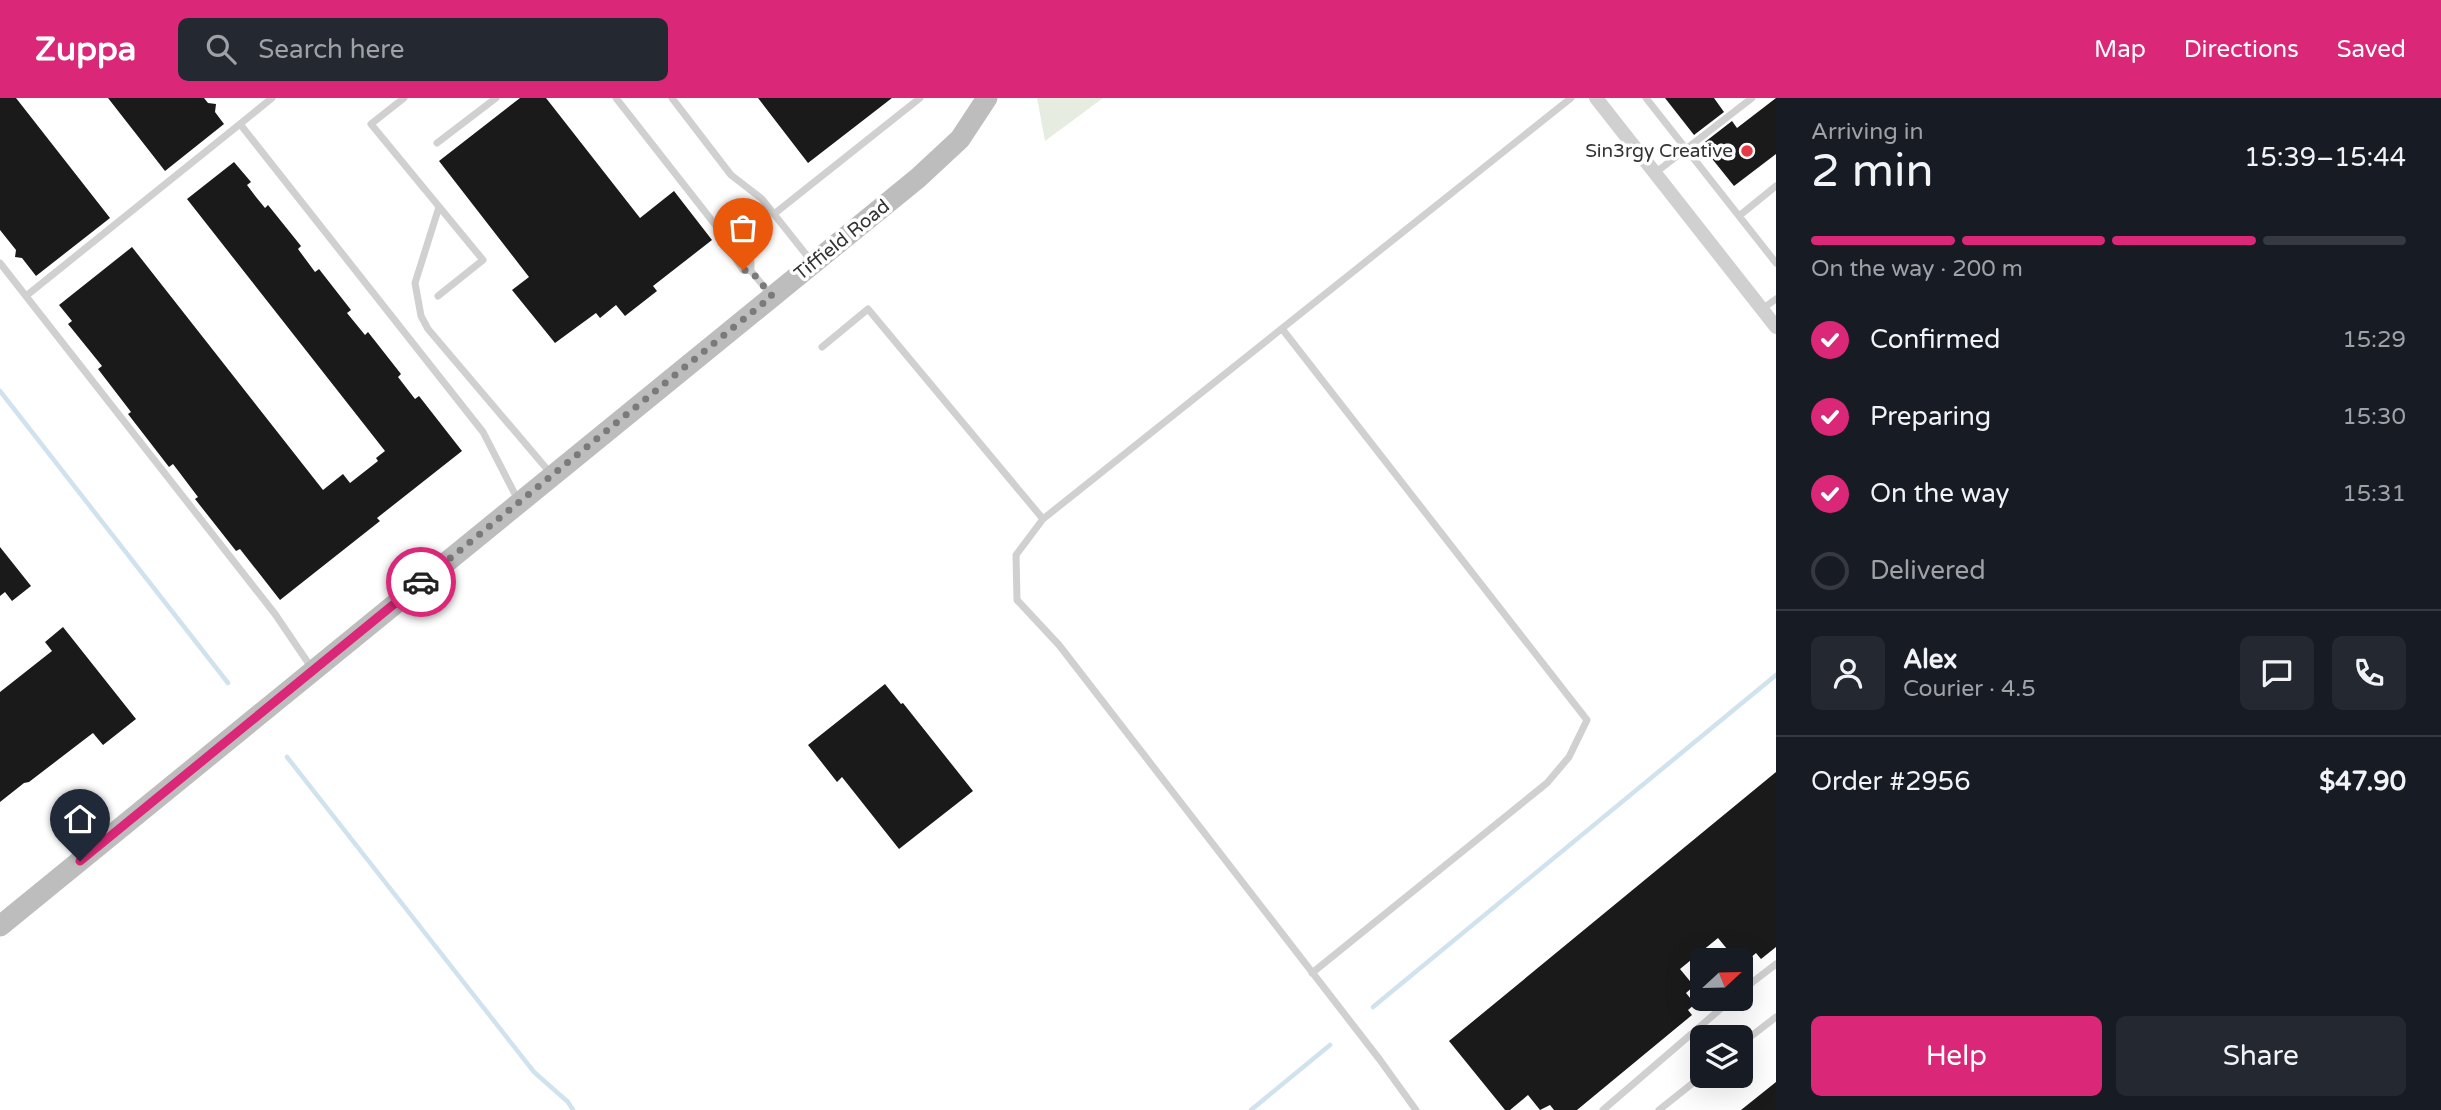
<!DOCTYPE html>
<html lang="en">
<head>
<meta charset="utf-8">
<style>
  :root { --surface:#171b24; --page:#242831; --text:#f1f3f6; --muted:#9ea1a6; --line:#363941; --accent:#db2777 }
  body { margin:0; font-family:"Varela Round",sans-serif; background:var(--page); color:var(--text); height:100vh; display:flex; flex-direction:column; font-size:26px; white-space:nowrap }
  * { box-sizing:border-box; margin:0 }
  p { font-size:23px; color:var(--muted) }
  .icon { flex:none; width:38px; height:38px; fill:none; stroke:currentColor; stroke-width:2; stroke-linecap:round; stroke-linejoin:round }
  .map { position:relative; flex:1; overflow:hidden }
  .details { display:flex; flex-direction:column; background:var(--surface); width:665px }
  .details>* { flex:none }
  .needle { width:46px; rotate:68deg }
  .controls { position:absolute; left:1690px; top:850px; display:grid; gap:14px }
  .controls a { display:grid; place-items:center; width:63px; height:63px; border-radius:10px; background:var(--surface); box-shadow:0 7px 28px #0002; font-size:35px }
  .pin { position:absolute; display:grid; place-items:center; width:60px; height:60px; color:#fff; margin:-72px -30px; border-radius:50% 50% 50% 0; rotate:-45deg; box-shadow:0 0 7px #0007 }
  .pin .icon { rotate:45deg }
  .courier { position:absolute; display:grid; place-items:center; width:70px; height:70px; margin:-35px; border:5px solid #db2777; border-radius:50%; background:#fff; color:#222; box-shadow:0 2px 9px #0007 }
  .summary em { font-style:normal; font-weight:600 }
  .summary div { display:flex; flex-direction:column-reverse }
  .summary { display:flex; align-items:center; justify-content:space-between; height:119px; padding:0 35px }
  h1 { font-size:46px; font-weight:600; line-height:52px }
  .bar { display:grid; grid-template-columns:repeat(4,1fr); gap:10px 7px; align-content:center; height:84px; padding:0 35px }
  .bar i { height:9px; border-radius:5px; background:var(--line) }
  .bar .selected { background:var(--accent) }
  .bar p { grid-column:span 4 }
  .line { display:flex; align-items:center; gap:18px; padding:0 35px; border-top:2px solid var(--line) }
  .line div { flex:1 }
  .round { display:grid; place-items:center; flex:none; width:74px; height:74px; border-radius:10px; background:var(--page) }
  ol { padding:0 35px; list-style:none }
  li { display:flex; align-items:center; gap:21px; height:77px }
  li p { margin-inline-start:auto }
  li .icon { padding:7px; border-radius:50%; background:var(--accent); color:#fff; stroke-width:4 }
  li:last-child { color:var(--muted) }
  li i { width:38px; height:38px; border:4px solid var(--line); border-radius:50% }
  .action { display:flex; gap:14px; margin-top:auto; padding:14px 35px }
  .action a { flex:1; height:80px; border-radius:10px; background:var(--accent); color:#fff; font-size:28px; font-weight:600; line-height:80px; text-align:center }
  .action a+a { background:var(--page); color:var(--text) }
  header { display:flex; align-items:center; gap:42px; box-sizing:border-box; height:98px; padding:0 35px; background:var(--accent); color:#fff }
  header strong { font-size:33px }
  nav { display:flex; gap:38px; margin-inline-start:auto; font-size:24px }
  .search { width:490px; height:63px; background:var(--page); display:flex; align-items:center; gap:18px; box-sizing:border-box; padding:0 24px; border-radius:10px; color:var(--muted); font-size:26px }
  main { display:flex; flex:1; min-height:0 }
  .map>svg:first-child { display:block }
  .green { fill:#e6ecdf }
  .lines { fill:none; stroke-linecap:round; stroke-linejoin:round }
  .stream { stroke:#cfe2ee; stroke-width:4.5 }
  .building { fill:#1a1a1a }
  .lane { stroke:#d0d0d0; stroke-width:7 }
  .street { stroke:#d0d0d0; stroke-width:14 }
  .secondary { stroke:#bdbdbd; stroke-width:21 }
  .done { stroke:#7a7a7a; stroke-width:7; stroke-dasharray:0 12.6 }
  .route { stroke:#db2777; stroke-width:9 }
  .poi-dot { fill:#e63946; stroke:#fff; stroke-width:2.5 }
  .labels { text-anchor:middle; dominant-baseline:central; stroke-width:7; stroke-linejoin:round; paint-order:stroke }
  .poi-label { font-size:19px; fill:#333; stroke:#fff; text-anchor:end }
  .street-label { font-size:19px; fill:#333; stroke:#fff }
</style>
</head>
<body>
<header>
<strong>Zuppa</strong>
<div class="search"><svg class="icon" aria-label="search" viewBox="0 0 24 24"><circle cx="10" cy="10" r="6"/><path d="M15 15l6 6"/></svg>Search here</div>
<nav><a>Map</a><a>Directions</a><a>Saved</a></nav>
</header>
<main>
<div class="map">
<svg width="1776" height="1012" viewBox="0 0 1776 1012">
  <rect width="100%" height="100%" fill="#fff"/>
  <path class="green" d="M1037,0H1103L1045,43Z"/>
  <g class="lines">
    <path class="stream" d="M0,293L228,585
      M287,659L534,974L568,1004L573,1012
      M1373,909L1776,577
      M1251,1012L1330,947"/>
  </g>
  <path class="building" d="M0,0H16L110,120L36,178L22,160L15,159L16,152L0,132Z
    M108,0H204L208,5L216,6L215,14L224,26L165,73Z
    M520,0H546L640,120L674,93L712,142L653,188L657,193L625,218L616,207L600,220L596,215L555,245L512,192L529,179L439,63Z
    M758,0H892L808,65Z
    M1665,0H1714L1724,14L1694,37Z
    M1776,0V56L1734,88L1701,47L1732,23L1737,30Z
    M234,64L251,84L247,87L256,99L265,110L268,107L301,148L298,151L315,174L319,171L351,212L347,215L365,237L368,234L401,276L398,279L415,301L419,298L462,353L377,420L380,423L280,502L240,451L236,453L195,401L198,399L173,366L169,369L128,316L131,314L98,271L102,268L68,226L72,223L59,207L132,149L323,392L343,376L350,385L378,363L376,360L385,353L187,101Z
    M0,449L31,488L12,503L5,494L0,498Z
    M63,529L136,621L103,647L93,635L89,638L29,684L24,685L0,704V594L52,553L45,544Z
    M885,586L901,606L903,605L973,693L899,751L842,679L837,684L808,647Z
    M1776,674V849L1761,861L1756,855L1749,861L1740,850L1732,857L1718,840L1680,871L1694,888L1686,895L1695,906L1688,912L1692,917L1577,1012H1554L1550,1007L1540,1012L1528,997L1510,1012H1505L1449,943Z
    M1776,984V1012H1741Z"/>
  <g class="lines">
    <path class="lane" d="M272,0L240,26L483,334L519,404
      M404,0L371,26L483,162L438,198
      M616,0L735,152L738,156L744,155L751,164V173L743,172L736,161L738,156
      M672,0L731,77L762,101L812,164
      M1646,0L1776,165
      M437,45L496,0
      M1655,75L1752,0
      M439,109L415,185L421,218L428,231L552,377
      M774,116L920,0
      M1739,118L1776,88
      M0,165L275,516L313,572
      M751,173L771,197
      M26,198L240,26
      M1762,211L1776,201
      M1283,232L1587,622L1569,659L1547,685L1312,875
      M822,249L868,211L1043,421L1016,457L1017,502L1059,547L1380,962L1416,1012
      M1043,421L1571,0
      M1741,893L1776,866
      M1741,946L1776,919
      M1603,1012L1732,901
      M1659,1012L1703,977"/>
    <path class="street" d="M1596,0L1776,229"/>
    <path class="secondary" d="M0,828L918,80L960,41L987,0"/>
  </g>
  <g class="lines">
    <path class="done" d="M421,484L772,198L751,173L743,172"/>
    <path class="route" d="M80,763L421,484"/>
  </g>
  <circle class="poi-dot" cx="1747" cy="53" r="7"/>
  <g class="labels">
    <g class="poi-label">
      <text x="1733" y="53">Sin3rgy Creative</text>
    </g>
    <g class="street-label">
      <text transform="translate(842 142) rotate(-39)">Tiffield Road</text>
    </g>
  </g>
</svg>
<div class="controls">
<a><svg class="needle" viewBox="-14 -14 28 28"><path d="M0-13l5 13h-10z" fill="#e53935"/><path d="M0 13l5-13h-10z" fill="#9ea1a6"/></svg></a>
<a><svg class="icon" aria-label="layers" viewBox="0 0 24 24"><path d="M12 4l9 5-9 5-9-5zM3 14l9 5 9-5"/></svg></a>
</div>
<div class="pin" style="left:743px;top:172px;background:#ea580c"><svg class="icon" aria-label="bag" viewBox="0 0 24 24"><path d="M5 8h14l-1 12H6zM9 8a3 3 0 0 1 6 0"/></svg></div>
<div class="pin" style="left:80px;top:763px;background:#1f2937"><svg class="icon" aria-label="home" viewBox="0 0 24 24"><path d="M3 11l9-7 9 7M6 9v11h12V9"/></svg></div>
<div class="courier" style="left:421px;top:484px"><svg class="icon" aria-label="car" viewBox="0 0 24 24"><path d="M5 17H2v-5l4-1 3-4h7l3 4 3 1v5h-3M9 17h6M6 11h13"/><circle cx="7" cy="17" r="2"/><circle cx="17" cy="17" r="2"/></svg></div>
</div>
<section class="details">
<div class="summary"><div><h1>2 min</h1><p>Arriving in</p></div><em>15:39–15:44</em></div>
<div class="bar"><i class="selected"></i><i class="selected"></i><i class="selected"></i><i></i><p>On the way · 200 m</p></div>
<ol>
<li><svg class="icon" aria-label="check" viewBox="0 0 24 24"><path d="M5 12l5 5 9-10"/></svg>Confirmed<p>15:29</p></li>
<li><svg class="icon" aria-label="check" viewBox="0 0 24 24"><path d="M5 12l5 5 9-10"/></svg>Preparing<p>15:30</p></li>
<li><svg class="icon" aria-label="check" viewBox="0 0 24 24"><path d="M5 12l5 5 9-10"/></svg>On the way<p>15:31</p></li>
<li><i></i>Delivered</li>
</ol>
<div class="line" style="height:126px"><a class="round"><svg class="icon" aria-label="person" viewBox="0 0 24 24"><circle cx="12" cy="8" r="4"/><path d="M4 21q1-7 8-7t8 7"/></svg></a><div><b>Alex</b><p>Courier · 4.5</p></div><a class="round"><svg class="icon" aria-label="chat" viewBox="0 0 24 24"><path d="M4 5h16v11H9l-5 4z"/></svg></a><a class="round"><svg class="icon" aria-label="phone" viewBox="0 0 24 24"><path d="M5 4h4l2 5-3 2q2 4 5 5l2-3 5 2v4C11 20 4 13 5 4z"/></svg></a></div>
<div class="line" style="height:91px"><div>Order #2956</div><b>$47.90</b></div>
<div class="action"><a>Help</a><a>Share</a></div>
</section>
</main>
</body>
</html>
